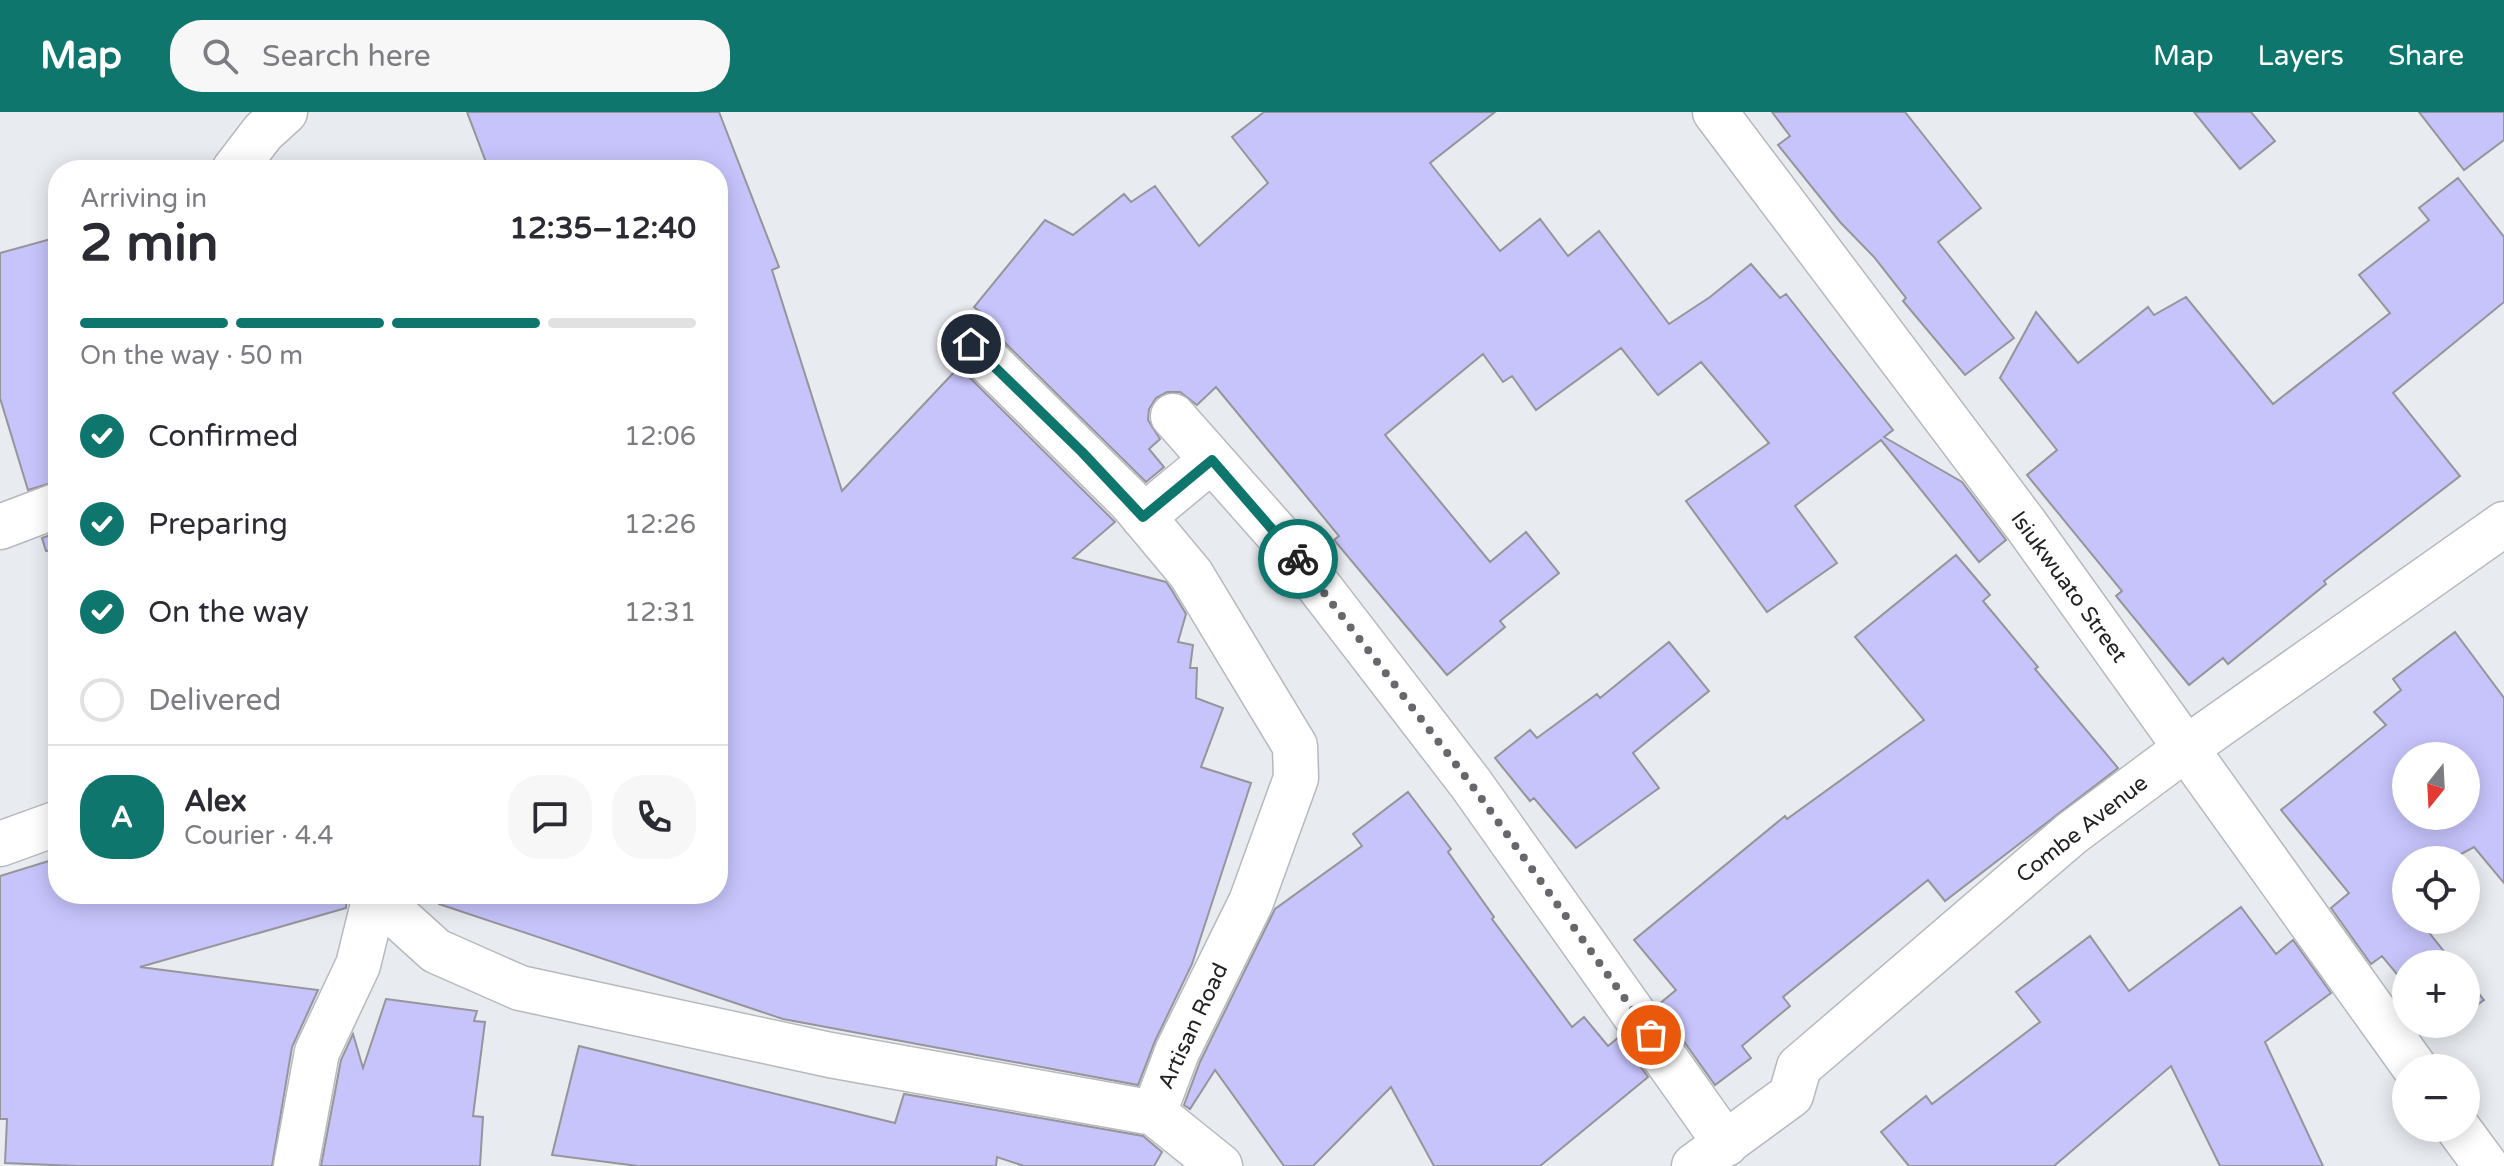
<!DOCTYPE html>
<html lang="en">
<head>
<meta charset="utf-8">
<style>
  :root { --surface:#fff; --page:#f7f7f7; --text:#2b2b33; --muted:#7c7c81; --line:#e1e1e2; --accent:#0f766e }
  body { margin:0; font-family:"Varela Round",sans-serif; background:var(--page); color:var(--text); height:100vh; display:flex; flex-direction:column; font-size:30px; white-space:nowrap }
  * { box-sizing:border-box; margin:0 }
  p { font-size:26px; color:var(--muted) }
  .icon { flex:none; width:44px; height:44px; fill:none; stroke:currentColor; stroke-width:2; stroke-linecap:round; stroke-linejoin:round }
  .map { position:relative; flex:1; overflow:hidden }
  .details { position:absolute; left:48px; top:48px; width:680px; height:744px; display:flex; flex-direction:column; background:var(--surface); border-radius:32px; box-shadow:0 4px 20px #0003 }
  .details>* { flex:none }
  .needle { width:52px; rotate:198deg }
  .controls { position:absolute; left:2392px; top:630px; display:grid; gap:16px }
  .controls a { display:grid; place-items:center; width:88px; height:88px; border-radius:50%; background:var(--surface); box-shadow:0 4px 20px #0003; font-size:40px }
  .pin { position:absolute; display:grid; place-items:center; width:68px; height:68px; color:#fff; margin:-34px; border:4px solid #fff; border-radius:50%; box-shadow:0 2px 8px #0007 }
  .courier { position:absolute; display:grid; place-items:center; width:80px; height:80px; margin:-40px; border:6px solid #0f766e; border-radius:50%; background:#fff; color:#222; box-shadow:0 2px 10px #0007 }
  .overview em { font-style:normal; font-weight:700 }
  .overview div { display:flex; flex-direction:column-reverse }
  .overview { display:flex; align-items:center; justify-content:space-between; height:136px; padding:0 32px }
  h1 { font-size:52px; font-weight:700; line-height:60px }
  .bar { display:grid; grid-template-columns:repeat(4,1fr); gap:12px 8px; align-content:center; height:96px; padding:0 32px }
  .bar i { height:10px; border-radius:6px; background:var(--line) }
  .bar .current { background:var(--accent) }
  .bar p { grid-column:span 4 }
  .line { display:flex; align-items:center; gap:20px; padding:0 32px; border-top:2px solid var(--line) }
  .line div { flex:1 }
  .round { display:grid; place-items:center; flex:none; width:84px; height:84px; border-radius:32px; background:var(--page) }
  ol { padding:0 32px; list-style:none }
  li { display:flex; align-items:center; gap:24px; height:88px }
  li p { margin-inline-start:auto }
  li .icon { padding:8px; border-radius:50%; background:var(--accent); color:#fff; stroke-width:4 }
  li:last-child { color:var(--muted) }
  li i { width:44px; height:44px; border:4px solid var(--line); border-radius:50% }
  header { display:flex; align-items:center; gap:48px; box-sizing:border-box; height:112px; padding:0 40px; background:var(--accent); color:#fff }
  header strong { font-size:38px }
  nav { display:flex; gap:44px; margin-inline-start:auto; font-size:28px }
  .search { width:560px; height:72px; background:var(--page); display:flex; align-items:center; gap:20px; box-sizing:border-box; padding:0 28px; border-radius:32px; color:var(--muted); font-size:30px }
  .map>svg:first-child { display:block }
  .building { fill:#c6c4fb; stroke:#95959a; stroke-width:2; fill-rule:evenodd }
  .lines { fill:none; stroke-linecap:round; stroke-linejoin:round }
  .minor-casing { stroke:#b6b9be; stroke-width:47 }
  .minor { stroke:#fff; stroke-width:44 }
  .done { stroke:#67686b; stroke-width:8; stroke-dasharray:0 14.4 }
  .route { stroke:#0f766e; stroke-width:10 }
  .labels { text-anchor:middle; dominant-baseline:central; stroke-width:6; stroke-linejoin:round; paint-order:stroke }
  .street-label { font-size:22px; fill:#212224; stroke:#fff }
</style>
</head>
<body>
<header>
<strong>Map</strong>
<div class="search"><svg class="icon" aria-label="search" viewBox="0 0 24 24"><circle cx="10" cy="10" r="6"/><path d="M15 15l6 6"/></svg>Search here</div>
<nav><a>Map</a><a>Layers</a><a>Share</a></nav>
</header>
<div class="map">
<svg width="2504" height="1054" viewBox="0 0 2504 1054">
  <rect width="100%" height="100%" fill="#e8ebf0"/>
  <path class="building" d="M467,0H719L779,155L772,158L842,379L959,255L1115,410L1073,446L1166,470L1171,477L1186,502L1178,530L1193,533L1190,556H1197L1196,586L1223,596L1201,655L1251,671L1192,852L1155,929L1138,973L783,907L439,792L441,782H718V58H489Z
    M1264,0H1495L1430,51L1500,139L1540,107L1568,144L1599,119L1669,212L1710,185L1751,152L1780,186L1786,182L1893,318L1884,325L1962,370L2006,428L1979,450L1881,328L1795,394L1837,451L1767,500L1686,389L1769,331L1701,250L1658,283L1621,236L1536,298L1512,264L1503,270L1483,242L1385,323L1490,450L1526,420L1559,461L1500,509L1505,515L1447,563L1334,428L1339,424L1216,275L1197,293L1180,280H1167L1156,286L1149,297L1148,308L1160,327L1149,337L1164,355L1146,370L993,219L998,214L974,195L1045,108L1073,123L1124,82L1131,90L1155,74L1199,134L1268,71L1232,25Z
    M1772,0H1905L1981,96L1938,130L2014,226L1965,263L1903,189L1906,186L1874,145L1840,110L1778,33L1790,24Z
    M2194,0H2251L2275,29L2240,57Z
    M2419,0H2504V28L2464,58Z
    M2458,66L2504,125V190L2393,281L2460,364L2324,469L2326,472L2228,552L2223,546L2189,573L2116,484L2122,479L2027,363L2057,338L2000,266L2036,200L2078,251L2148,195L2154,203L2186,185L2273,292L2390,201L2359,163L2429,108L2419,96Z
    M58,125V369L28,378L0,286V141Z
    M58,420V438L46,439L42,426Z
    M1956,443L1990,483L1983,489L2038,555L2035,557L2118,656L1945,789L1928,768L1783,885L1790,894L1742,934L1751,946L1715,973L1658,893L1676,878L1634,828L1785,704L1787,707L1924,608L1855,525Z
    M2455,520L2504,586V771L2474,735L2450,748H2406V772L2395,778L2406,792V808H2419L2454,852H2406V873L2382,844L2371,852L2331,796L2349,781L2281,698L2386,613L2374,600L2401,578L2393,567ZM2406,644H2466V704H2406Z
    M1669,530L1709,579L1633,641L1659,676L1576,736L1534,686L1530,689L1495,646L1530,618L1537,626L1597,582L1600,586Z
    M1408,680L1451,737L1448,740L1494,805L1492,807L1572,915L1584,905L1608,934L1619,925L1648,965L1540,1054H1434L1391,975L1313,1054H1284L1215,958L1190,997L1184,993L1200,950L1275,797L1362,734L1353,722Z
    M52,748L58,767V782H347L346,796L140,855L318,878L292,935L272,1054H76L5,1051L7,1007H0V764Z
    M2241,795L2276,842L2293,828L2331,881L2265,930L2323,1054H2220L2171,954L2054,1054H1909L1881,1020L1926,984L1932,992L2040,910L2016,880L2090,824L2129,879Z
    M2466,866L2484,888L2466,901Z
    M386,887L477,899L474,909L485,910L473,1004L483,1005L480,1054H321L341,948L353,922L363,956Z
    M579,934L895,1011L904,982L1143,1024L1162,1040L1154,1054H1024L997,1045L996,1054H638L552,1043Z"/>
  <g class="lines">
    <g class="minor-casing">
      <path id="minor" d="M1715,0L2026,413L2415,956
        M234,58L263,20L285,0
        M971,232L1130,389L1191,462L1295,634L1296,666L1251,790L1177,940L1154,1001
        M1173,304L1288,434L1471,672L1726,1032
        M1143,405L1212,348
        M0,415L58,393
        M0,732L58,711
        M373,782L436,839L520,876L830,943L1154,1001L1220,1054
        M2458,1016L2486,1054
        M296,1054L317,940L358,853L375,784
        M1694,1054L1791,983L1799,955L2072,721L2185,637L2504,412"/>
    </g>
    <use href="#minor" class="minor"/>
  </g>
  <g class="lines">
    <path class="done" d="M1298,447L1471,672L1651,923"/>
    <path class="route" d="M971,232L1082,340L1143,405L1212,348L1298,447"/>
  </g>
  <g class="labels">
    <g class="street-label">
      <text transform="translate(2069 475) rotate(54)">Isiukwuato Street</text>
      <text transform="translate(2082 717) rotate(-38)">Combe Avenue</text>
      <text transform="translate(1193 914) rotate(-65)">Artisan Road</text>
    </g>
  </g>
</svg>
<div class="controls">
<a><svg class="needle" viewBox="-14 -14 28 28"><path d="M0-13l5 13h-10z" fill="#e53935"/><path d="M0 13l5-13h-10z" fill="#7c7c81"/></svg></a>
<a><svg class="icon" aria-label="locate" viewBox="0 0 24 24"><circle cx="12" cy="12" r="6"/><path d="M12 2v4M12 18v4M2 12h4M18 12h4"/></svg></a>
<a>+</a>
<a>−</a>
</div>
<div class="pin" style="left:1651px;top:923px;background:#ea580c"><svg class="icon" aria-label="bag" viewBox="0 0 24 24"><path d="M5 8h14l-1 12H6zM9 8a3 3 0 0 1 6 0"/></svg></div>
<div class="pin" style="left:971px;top:232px;background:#1f2937"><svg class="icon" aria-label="home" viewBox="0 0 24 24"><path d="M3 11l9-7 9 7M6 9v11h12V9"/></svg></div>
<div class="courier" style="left:1298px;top:447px"><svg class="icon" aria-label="bike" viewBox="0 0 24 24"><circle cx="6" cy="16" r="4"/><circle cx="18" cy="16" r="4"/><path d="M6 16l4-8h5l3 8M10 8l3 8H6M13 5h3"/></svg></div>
<section class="details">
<div class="overview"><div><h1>2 min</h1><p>Arriving in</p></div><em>12:35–12:40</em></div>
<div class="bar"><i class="current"></i><i class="current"></i><i class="current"></i><i></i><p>On the way · 50 m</p></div>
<ol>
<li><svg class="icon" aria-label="check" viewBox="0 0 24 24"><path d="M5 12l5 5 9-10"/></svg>Confirmed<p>12:06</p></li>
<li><svg class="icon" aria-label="check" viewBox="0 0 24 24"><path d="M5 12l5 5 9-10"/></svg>Preparing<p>12:26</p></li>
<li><svg class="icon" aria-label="check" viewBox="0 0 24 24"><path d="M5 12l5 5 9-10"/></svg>On the way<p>12:31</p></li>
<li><i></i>Delivered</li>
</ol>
<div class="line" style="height:144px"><b class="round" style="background:var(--accent);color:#fff">A</b><div><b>Alex</b><p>Courier · 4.4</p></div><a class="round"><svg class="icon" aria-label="chat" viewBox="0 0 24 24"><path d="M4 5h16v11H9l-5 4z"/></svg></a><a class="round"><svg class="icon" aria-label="phone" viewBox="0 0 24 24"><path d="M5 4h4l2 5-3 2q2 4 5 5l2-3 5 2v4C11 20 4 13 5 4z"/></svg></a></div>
</section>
</div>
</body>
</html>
